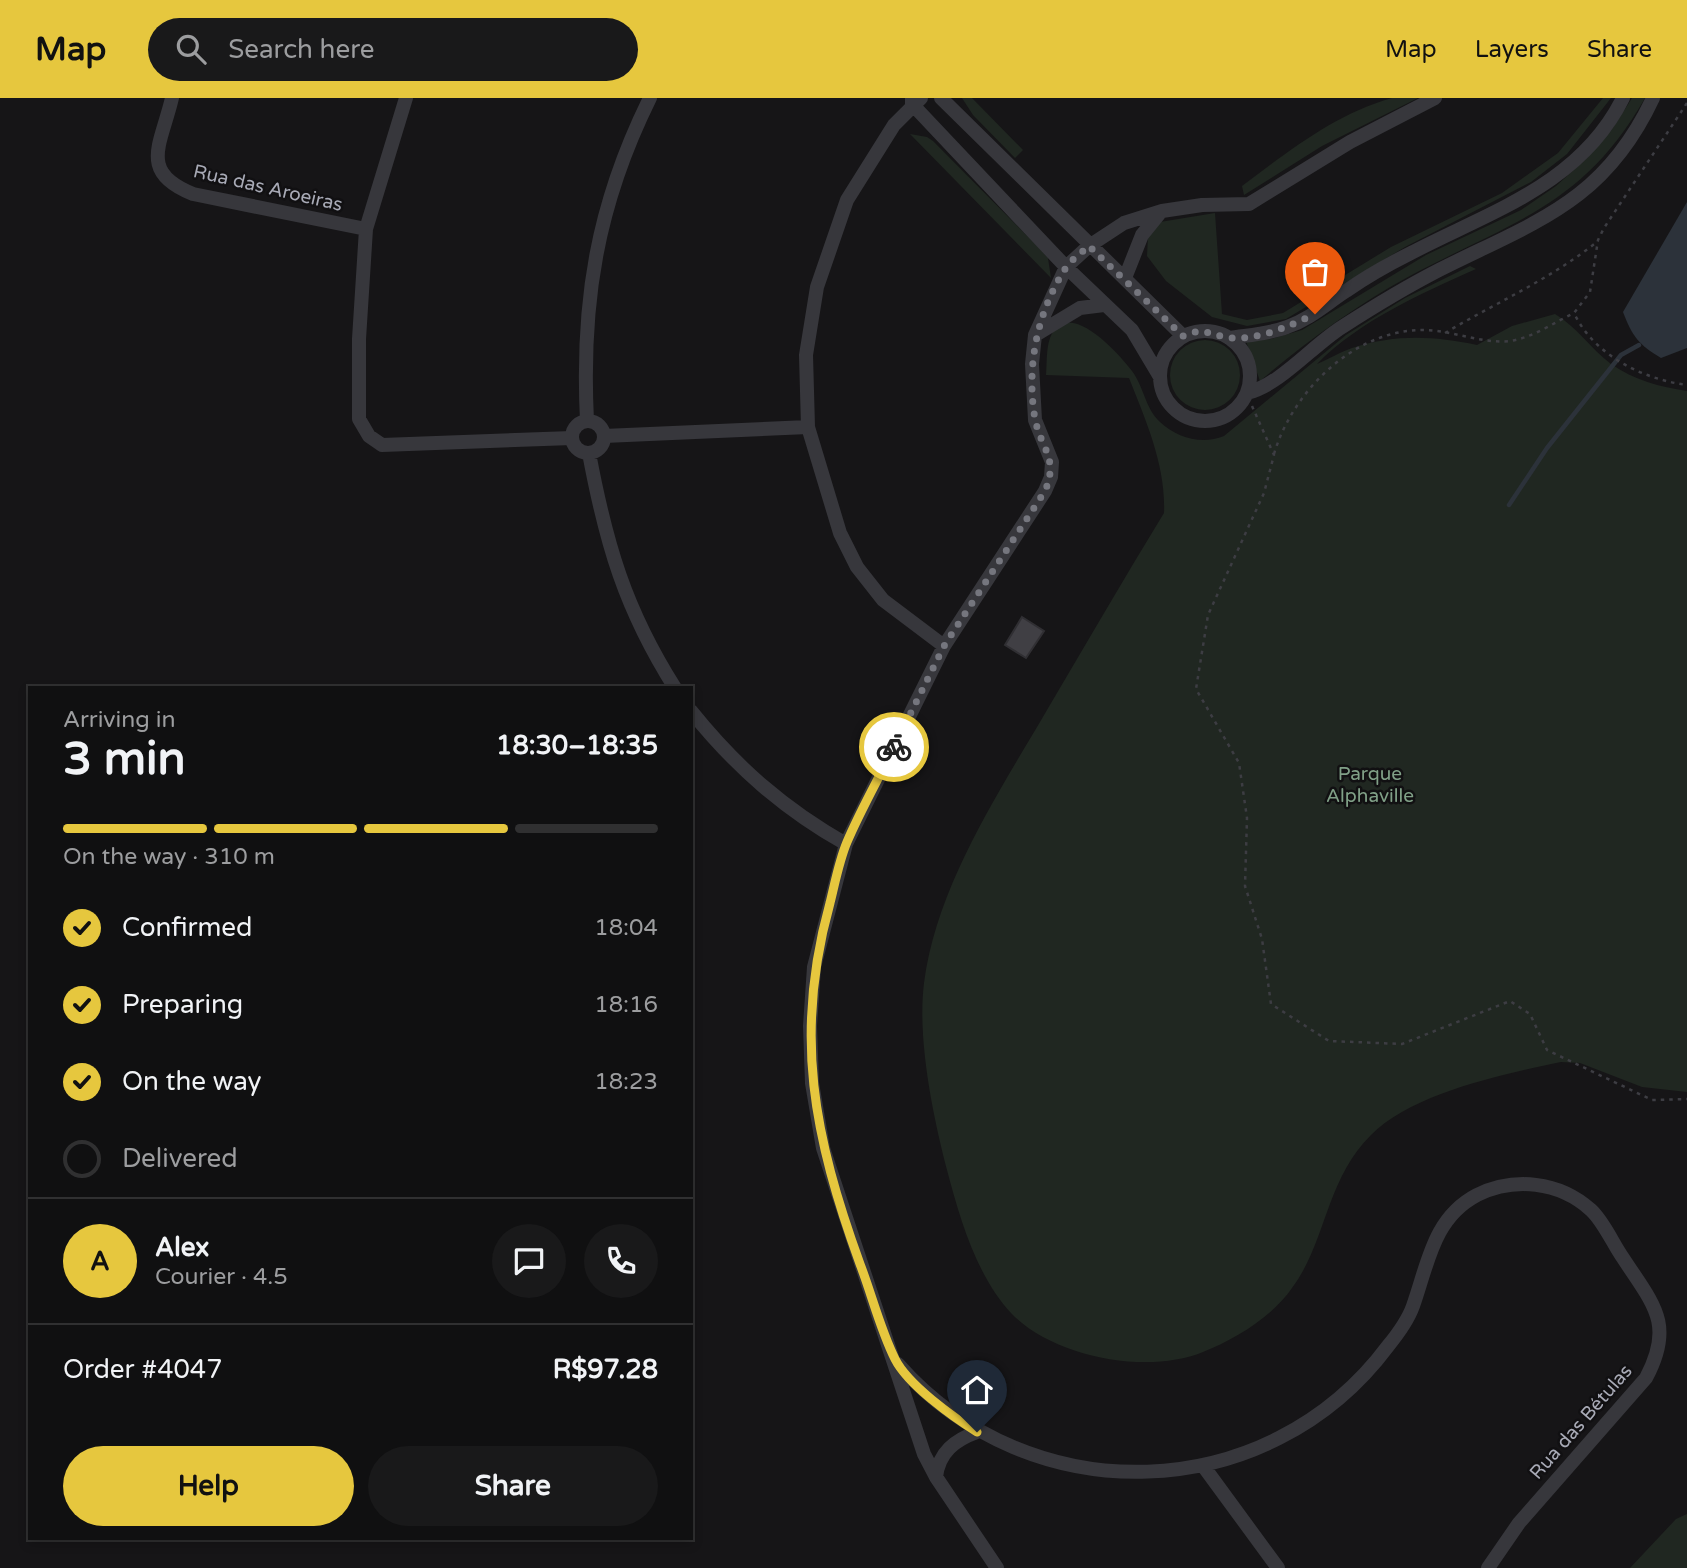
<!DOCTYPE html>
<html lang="en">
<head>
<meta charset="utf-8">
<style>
  :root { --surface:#101011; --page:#19191a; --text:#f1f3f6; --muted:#9c9d9f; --line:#303031; --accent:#e6c73e }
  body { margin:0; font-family:"Varela Round",sans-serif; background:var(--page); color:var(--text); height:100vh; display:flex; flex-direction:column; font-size:26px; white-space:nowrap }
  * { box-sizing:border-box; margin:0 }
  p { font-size:23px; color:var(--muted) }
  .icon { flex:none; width:38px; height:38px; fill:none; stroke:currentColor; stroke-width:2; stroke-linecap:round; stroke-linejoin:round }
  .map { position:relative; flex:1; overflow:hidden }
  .side { position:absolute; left:28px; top:588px; width:665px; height:854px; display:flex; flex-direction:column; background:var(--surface); border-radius:0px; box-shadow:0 4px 10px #0003,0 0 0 2px var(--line) }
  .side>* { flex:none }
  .pin { position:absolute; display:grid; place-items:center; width:60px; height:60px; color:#fff; margin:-72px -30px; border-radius:50% 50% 50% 0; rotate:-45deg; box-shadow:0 0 7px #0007 }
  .pin .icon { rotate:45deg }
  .courier { position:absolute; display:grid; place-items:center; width:70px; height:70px; margin:-35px; border:5px solid #e6c73e; border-radius:50%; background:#fff; color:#222; box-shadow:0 2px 9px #0007 }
  .headline em { font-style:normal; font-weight:800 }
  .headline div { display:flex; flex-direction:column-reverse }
  .headline { display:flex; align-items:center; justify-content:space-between; height:119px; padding:0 35px }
  h1 { font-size:46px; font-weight:800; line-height:52px }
  .bar { display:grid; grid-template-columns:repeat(4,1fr); gap:10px 7px; align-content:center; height:84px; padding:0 35px }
  .bar i { height:9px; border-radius:5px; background:var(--line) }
  .bar .current { background:var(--accent) }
  .bar p { grid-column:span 4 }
  .line { display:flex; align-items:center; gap:18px; padding:0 35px; border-top:2px solid var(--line) }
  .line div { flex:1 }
  .round { display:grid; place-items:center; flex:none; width:74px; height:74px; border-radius:37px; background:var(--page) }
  ol { padding:0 35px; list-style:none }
  li { display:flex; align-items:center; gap:21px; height:77px }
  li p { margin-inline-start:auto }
  li .icon { padding:7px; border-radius:50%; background:var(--accent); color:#111; stroke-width:4 }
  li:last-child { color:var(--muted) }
  li i { width:38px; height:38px; border:4px solid var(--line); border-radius:50% }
  .cta { display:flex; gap:14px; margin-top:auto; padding:14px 35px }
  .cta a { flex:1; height:80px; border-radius:42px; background:var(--accent); color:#111; font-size:28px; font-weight:800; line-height:80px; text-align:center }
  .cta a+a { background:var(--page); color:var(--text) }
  header { display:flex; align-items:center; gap:42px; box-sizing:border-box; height:98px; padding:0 35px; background:var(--accent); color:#111 }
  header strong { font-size:33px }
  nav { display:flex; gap:38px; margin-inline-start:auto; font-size:24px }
  .search { width:490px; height:63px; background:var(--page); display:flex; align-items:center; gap:18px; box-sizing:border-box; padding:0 24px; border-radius:38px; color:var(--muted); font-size:26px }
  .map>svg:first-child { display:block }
  .green { fill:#202721 }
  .water { fill:#2c323a }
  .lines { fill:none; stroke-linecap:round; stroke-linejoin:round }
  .stream { stroke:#2c323a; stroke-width:4.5 }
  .building { fill:#403f44; stroke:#302f33; stroke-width:2 }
  .path { stroke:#3d3d43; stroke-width:2.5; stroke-dasharray:3.5 5; stroke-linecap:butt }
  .street { stroke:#37373c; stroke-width:14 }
  .done { stroke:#75767e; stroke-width:7; stroke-dasharray:0 12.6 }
  .route { stroke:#e6c73e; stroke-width:9 }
  .labels { text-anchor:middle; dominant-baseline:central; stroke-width:5; stroke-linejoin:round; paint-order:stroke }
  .street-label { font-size:19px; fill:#a8aab6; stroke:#111012 }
  .park-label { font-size:19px; fill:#80a087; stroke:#111012 }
</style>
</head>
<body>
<header>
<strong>Map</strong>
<div class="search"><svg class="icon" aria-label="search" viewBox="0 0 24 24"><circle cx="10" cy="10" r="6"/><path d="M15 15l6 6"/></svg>Search here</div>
<nav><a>Map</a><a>Layers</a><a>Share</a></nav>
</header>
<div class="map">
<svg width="1687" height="1470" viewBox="0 0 1687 1470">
  <rect width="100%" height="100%" fill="#161517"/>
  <path class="green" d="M962,0H972L1023,52L1015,60L973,17Z
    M1392,0H1418L1322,48L1244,97L1242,88C1289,53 1335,16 1392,0Z
    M1603,0H1611L1567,56L1531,84L1405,149L1286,221L1247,228L1212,219L1166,183L1147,158L1148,138L1160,124L1215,115L1222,216L1247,222L1283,215L1391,149L1502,95L1558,55Z
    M1632,0H1645C1583,109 1510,124 1408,179C1355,208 1306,244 1260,283L1246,243L1271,241L1302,232L1426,157L1521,112L1556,88L1587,60L1613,30Z
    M910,36L927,39L933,43L1038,149L1048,160L1051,180Z
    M1470,168L1476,171C1422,195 1359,223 1317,266C1329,261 1340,254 1352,250C1396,236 1433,238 1477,247L1512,228L1555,216C1577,229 1591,251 1611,266C1634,282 1660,289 1687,293V994L1642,989L1580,965L1561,964C1504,976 1413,995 1371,1037C1325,1083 1327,1143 1292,1190C1272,1219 1235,1241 1203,1254C1147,1277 1053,1259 1011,1215C976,1177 960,1121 947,1072C933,1018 917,941 924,885C937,787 998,696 1047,612C1086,546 1124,480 1164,415C1166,368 1146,323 1129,280L1046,277C1047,266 1046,251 1050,240C1067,197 1119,256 1132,273C1144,289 1145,310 1160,324C1177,340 1202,347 1224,338L1346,237L1405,200Z
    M1170 277a35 35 0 1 1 70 0a35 35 0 1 1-70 0Z
    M1687,1416V1470H1630L1676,1421Z"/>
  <path class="water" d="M1687,104V250L1661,260C1639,247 1632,238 1623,214Z"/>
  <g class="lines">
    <path class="stream" d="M1509,407L1547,350L1621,257L1639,247"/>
  </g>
  <path class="building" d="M1022,519L1044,533L1026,560L1005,547Z"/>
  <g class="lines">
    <path class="path" d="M1687,5L1604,130L1598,142L1590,194L1574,215C1594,257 1642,281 1687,287
      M1445,235C1497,204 1551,181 1598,143
      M1252,308L1274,357L1264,395L1208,517L1196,591L1239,665L1247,720L1245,788L1262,841L1271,906L1329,943L1402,946L1510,903L1530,916L1547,952L1652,1002L1687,1001
      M1274,356C1293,292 1356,230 1426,232C1455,233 1481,246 1510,243C1532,240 1555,224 1574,215"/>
    <path class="street" d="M172,0C161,47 138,74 193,96L366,131
      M406,0L366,131L359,241V321L369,338L382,347L572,340
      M912,0V6L1066,169L1132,232L1160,279
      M921,0L894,27L847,102L817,189L806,257L808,329L840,435L857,469L883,502L944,548
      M941,0L1183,238
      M1125,180L1142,137L1159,116
      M1160 278a45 45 0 1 1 90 0a45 45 0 1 1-90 0Z
      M1037,236L1080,210L1104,207
      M1229,240C1248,237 1269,236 1287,229C1310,221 1326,206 1346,193C1366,179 1389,166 1411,155C1489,114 1580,87 1623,0
      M1247,295C1280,287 1312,248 1342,229C1373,209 1406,189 1439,172C1534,124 1604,105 1653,0
      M572 339a16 16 0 1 1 32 0a16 16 0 1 1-32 0Z
      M587,323C581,204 597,107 650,0
      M604,338L808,329
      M589,355C606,446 625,511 675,590
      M691,613C736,669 784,711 846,746
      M898,1266C1030,1416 1268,1409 1388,1248C1397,1237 1408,1222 1413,1208C1428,1166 1433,1120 1477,1097C1514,1079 1559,1083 1591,1112C1604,1124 1613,1146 1623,1160C1653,1206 1675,1226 1646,1280L1519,1425L1488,1470
      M1204,1369L1278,1470
      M936,1379C939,1354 955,1342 977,1334
      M997,1470L936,1379L924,1356L823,1050L812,985L810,928L814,869L846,746L944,548L1045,393L1051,379L1052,364L1035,322L1032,266L1035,237L1066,169L1089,148L1124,125L1162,113L1202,107L1249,106L1350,44L1435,0"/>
  </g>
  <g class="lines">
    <path class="done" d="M894,649L944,548L1045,393C1059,360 1041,351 1035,321C1026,269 1037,215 1065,171C1071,162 1081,155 1089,148L1183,238C1205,228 1211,238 1231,240C1258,242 1290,228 1315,216"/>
    <path class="route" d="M894,649C879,680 861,711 847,744C839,763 835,785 830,805C793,937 814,1039 860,1166C872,1197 880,1231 895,1261C908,1287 953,1319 977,1334"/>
  </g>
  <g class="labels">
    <g class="street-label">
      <text transform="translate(268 90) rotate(13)">Rua das Aroeiras</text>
      <text transform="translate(1581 1324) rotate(-49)">Rua das Bétulas</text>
    </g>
    <g class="park-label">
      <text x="1370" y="676">Parque<tspan x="1370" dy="22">Alphaville</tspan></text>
    </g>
  </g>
</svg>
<div class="pin" style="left:1315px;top:216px;background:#ea580c"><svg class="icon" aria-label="bag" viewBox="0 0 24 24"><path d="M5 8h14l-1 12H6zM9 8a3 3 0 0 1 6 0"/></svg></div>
<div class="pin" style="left:977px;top:1334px;background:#1f2937"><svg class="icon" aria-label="home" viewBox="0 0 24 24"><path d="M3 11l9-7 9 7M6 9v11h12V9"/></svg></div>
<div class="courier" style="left:894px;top:649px"><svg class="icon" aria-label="bike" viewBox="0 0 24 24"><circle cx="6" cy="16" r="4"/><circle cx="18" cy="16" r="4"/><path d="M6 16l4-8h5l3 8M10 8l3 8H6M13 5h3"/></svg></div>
<section class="side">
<div class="headline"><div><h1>3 min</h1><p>Arriving in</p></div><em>18:30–18:35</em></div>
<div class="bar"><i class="current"></i><i class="current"></i><i class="current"></i><i></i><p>On the way · 310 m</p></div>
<ol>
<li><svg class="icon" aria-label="check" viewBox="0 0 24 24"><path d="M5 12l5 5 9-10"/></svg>Confirmed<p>18:04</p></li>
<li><svg class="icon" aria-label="check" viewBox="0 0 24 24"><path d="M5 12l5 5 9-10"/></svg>Preparing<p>18:16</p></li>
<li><svg class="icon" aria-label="check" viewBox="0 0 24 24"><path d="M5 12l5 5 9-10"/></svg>On the way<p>18:23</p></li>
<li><i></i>Delivered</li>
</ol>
<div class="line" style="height:126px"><b class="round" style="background:var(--accent);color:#111">A</b><div><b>Alex</b><p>Courier · 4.5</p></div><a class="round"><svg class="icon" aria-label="chat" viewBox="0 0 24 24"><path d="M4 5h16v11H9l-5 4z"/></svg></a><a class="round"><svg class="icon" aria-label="phone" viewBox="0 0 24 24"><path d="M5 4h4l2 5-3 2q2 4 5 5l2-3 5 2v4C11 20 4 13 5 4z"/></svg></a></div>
<div class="line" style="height:91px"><div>Order #4047</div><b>R$97.28</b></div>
<div class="cta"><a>Help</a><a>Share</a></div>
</section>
</div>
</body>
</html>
